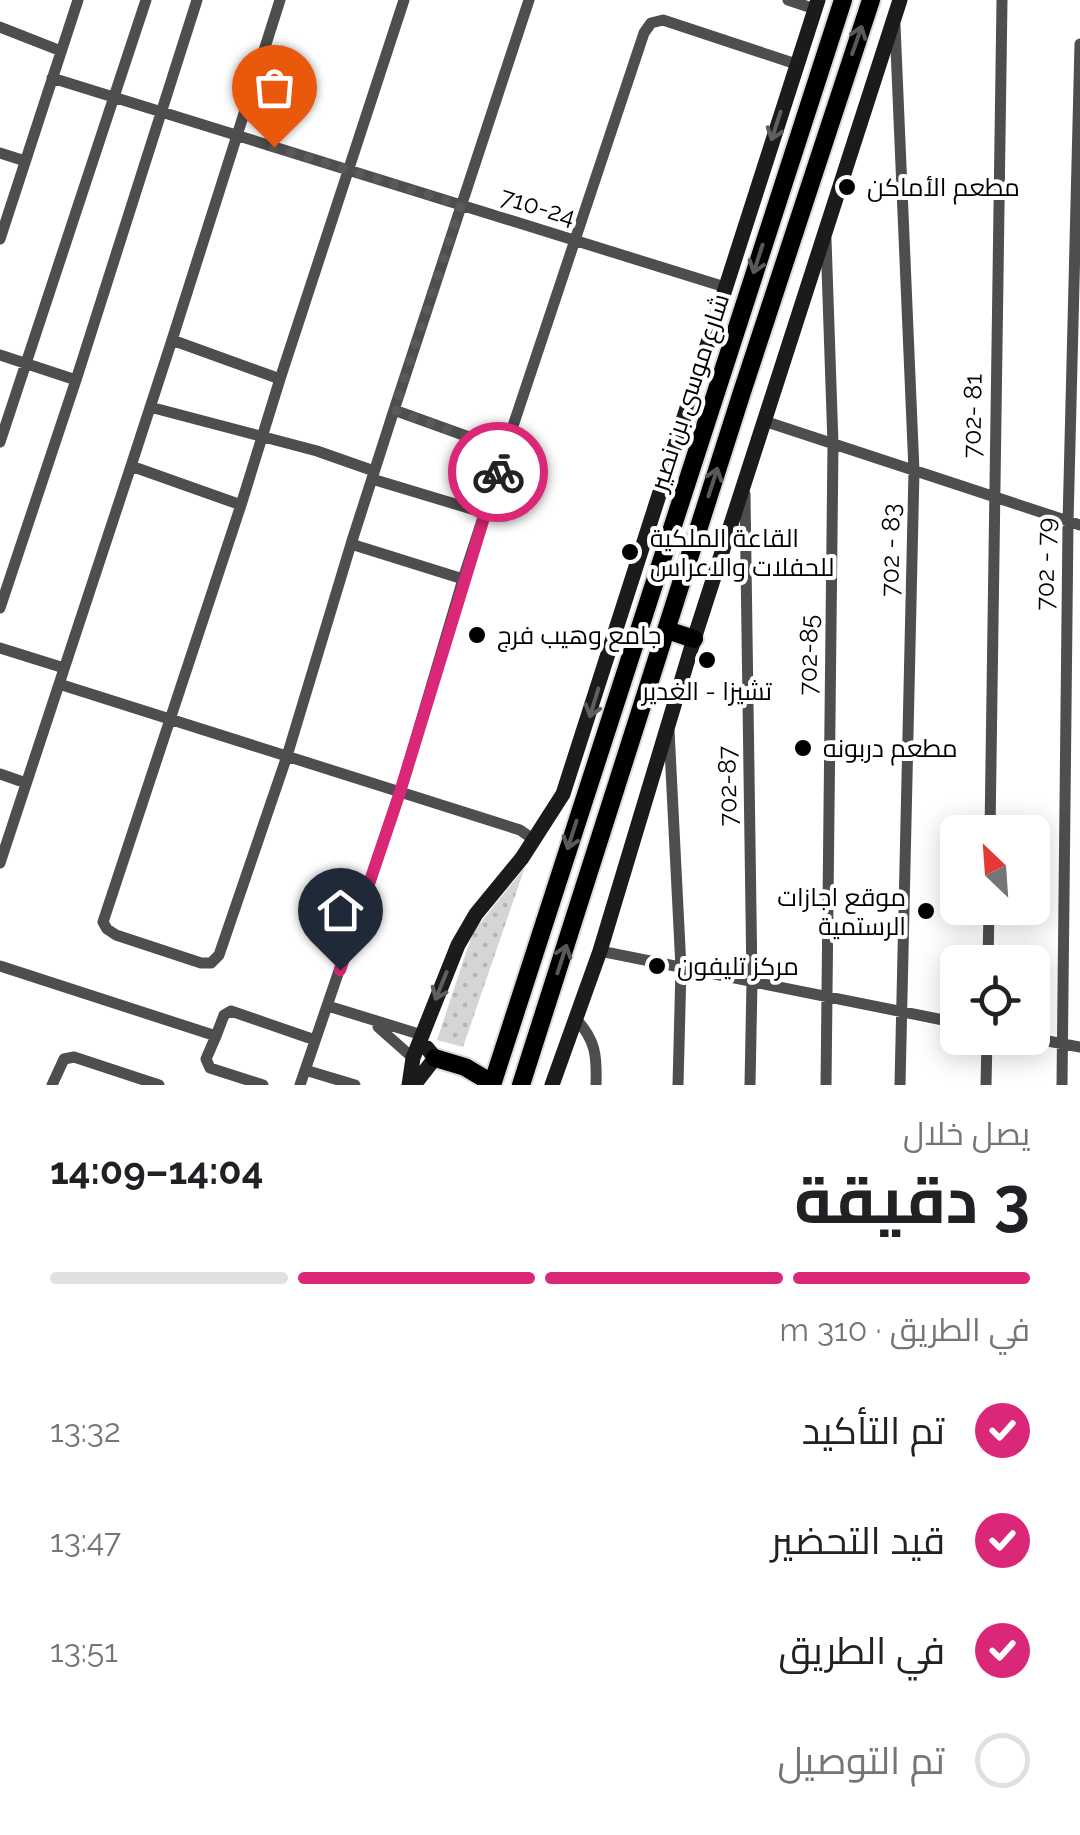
<!DOCTYPE html>
<html lang="ar">
<head>
<meta charset="utf-8">
<style>
  :root { --surface:#fff; --page:#f2f2f2; --text:#202124; --muted:#757577; --line:#e0e0e0; --accent:#db2777 }
  body { margin:0; font-family:Raleway,Cairo,sans-serif; background:var(--page); color:var(--text); direction:rtl; height:100vh; display:flex; flex-direction:column; font-size:38px; white-space:nowrap }
  * { box-sizing:border-box; margin:0 }
  p { font-size:32px; color:var(--muted) }
  .icon { flex:none; width:55px; height:55px; fill:none; stroke:currentColor; stroke-width:2; stroke-linecap:round; stroke-linejoin:round }
  .map { position:relative; height:1085px; overflow:hidden; direction:ltr }
  .side { display:flex; flex-direction:column; background:var(--surface); flex:1 }
  .side>* { flex:none }
  .needle { width:65px; rotate:335deg }
  .fabs { position:absolute; left:940px; top:815px; display:grid; gap:20px }
  .fabs a { display:grid; place-items:center; width:110px; height:110px; border-radius:15px; background:var(--surface); box-shadow:0 5px 25px #0003; font-size:50px }
  .pin { position:absolute; display:grid; place-items:center; width:85px; height:85px; color:#fff; margin:-102px -42px; border-radius:50% 50% 50% 0; rotate:-45deg; box-shadow:0 0 10px #0007 }
  .pin .icon { rotate:45deg }
  .courier { position:absolute; display:grid; place-items:center; width:100px; height:100px; margin:-50px; border:8px solid #db2777; border-radius:50%; background:#fff; color:#222; box-shadow:0 2px 12px #0007 }
  .summary em { font-style:normal; font-weight:700 }
  .summary div { display:flex; flex-direction:column-reverse }
  .summary { display:flex; align-items:center; justify-content:space-between; height:170px; padding:0 50px }
  h1 { font-size:65px; font-weight:700; line-height:75px }
  .bar { display:grid; grid-template-columns:repeat(4,1fr); gap:15px 10px; align-content:center; height:120px; padding:0 50px }
  .bar i { height:12px; border-radius:8px; background:var(--line) }
  .bar .active { background:var(--accent) }
  .bar p { grid-column:span 4 }
  ol { padding:0 50px; list-style:none }
  li { display:flex; align-items:center; gap:30px; height:110px }
  li p { margin-inline-start:auto }
  li .icon { padding:10px; border-radius:50%; background:var(--accent); color:#fff; stroke-width:4 }
  li:last-child { color:var(--muted) }
  li i { width:55px; height:55px; border:5px solid var(--line); border-radius:50% }
  .map>svg:first-child { display:block }
  .grass { fill:url(#grass-dots) }
  .lines { fill:none; stroke-linecap:round; stroke-linejoin:round }
  .primary-casing { stroke:#dbdbdb; stroke-width:22 }
  .street { stroke:#4e4e4e; stroke-width:11 }
  .secondary { stroke:#1b1b1b; stroke-width:15 }
  .primary { stroke:#000; stroke-width:18 }
  .oneway { stroke:#595959 }
  .oneway2 { stroke:#5f5f5f }
  .done { stroke:#595959; stroke-width:10; stroke-dasharray:0 18 }
  .route { stroke:#db2777; stroke-width:12 }
  .poi-dot { fill:#000; stroke:#fff; stroke-width:4 }
  .labels { text-anchor:middle; dominant-baseline:central; stroke-width:8; stroke-linejoin:round; paint-order:stroke }
  .poi-label { font-size:25px; fill:#000; stroke:#fff; text-anchor:start }
  .street-label { font-size:25px; fill:#000; stroke:#fff }
</style>
</head>
<body>
<div class="map">
<svg width="1080" height="1085" viewBox="0 0 1080 1085">
  <defs>
    <pattern id="grass-dots" width="8" height="8" patternUnits="userSpaceOnUse" patternTransform="scale(2.5)"><rect width="8" height="8" fill="#d5d5d5"/><path d="M2 2h.1M6 6h.1" fill="none" stroke="#b5b5b5" stroke-width="1.8" stroke-linecap="round"/></pattern>
  </defs>
  <rect width="100%" height="100%" fill="#fff"/>
  <path class="grass" d="M525,867L463,1047L437,1040L473,932Z"/>
  <g class="lines">
    <g class="primary-casing">
      <path id="primary" d="M667,630L694,639
        M435,1058L465,1067L492,1083
        M492,1085L843,0
        M521,1085L742,392L871,0"/>
    </g>
    <path class="street" d="M280,0L172,340L280,379L404,0
      M529,0L394,410L505,450L644,33L651,23L663,20L796,64
      M788,0L815,9
      M895,25L914,471L900,1085
      M0,27L61,51
      M52,78L725,287
      M0,153L25,161
      M0,239L78,0
      M0,355L76,380L0,608
      M76,380L197,0
      M150,407L317,451L374,471
      M764,421L1080,525
      M0,442L146,0
      M131,466L172,340
      M372,479L485,513
      M745,494L752,982L750,1085
      M241,505L280,379
      M351,544L394,410
      M463,579L505,450
      M0,648L64,668
      M59,684L520,830L533,839
      M669,730L681,968L678,1085
      M0,774L26,783
      M990,832L1002,0
      M0,863L131,466L241,505L103,922L107,929L116,935L201,963H211L219,955L287,756L351,544L463,579L400,792L300,1085
      M600,951L958,1023
      M988,962L989,908
      M0,966L216,1036L224,1015L231,1011L315,1040
      M328,1006L422,1035
      M575,1018C596,1040 597,1056 596,1085
      M378,1027L413,1058
      M216,1036L206,1059L210,1068L263,1085
      M1032,1038L1080,1047
      M305,1070L355,1085
      M52,1085L64,1059L74,1057L159,1085
      M826,1085L833,444L826,239
      M986,1085L987,1038
      M1062,1085L1068,523L1080,44"/>
    <path class="secondary" d="M409,1085L413,1058L458,945L476,914L522,858L563,794L818,0
      M414,1085L435,1058L427,1048
      M552,1085L600,951L694,639L900,0"/>
    <use href="#primary" class="primary"/>
  </g>
  <defs><path id="oneway-shaft" d="M-6 0H5M1.5-3L5.5 0L1.5 3" fill="none" stroke-width="1.6" stroke-linecap="round" stroke-linejoin="round" transform="scale(2.5)"/></defs>
  <g class="oneway">
    <use href="#oneway-shaft" transform="translate(857 40) rotate(-71)"/>
    <use href="#oneway-shaft" transform="translate(758 259) rotate(108)"/>
    <use href="#oneway-shaft" transform="translate(713 482) rotate(-72)"/>
    <use href="#oneway-shaft" transform="translate(572 835) rotate(108)"/>
    <use href="#oneway-shaft" transform="translate(562 959) rotate(-72)"/>
  </g>
  <g class="oneway2">
    <use href="#oneway-shaft" transform="translate(776 126) rotate(108)"/>
    <use href="#oneway-shaft" transform="translate(594 703) rotate(107)"/>
    <use href="#oneway-shaft" transform="translate(441 986) rotate(112)"/>
  </g>
  <g class="lines">
    <path class="done" d="M274,147L461,205L394,410L504,450L498,472"/>
    <path class="route" d="M340,970L400,792L498,472"/>
  </g>
  <g class="poi-dot">
    <circle cx="847" cy="187" r="10"/>
    <circle cx="630" cy="552" r="10"/>
    <circle cx="477" cy="635" r="10"/>
    <circle cx="707" cy="660" r="10"/>
    <circle cx="803" cy="748" r="10"/>
    <circle cx="926" cy="911" r="10"/>
    <circle cx="657" cy="966" r="10"/>
  </g>
  <g class="labels">
    <g class="poi-label">
      <text x="867" y="187">مطعم الأماكن</text>
      <text x="650" y="538">القاعة الملكية<tspan x="650" dy="29">للحفلات والاعراس</tspan></text>
      <text x="497" y="635">جامع وهيب فرج</text>
      <text x="707" y="691" text-anchor="middle">تشيزا - الغدير</text>
      <text x="823" y="748">مطعم دربونه</text>
      <text x="906" y="897" text-anchor="end">موقع اجازات<tspan x="906" dy="29">الرستمية</tspan></text>
      <text x="677" y="966">مركز تليفون</text>
    </g>
    <g class="street-label">
      <text transform="translate(538 206) rotate(17)">710-24</text>
      <text transform="translate(689 392) rotate(-72)">شارع موسى بن نصير</text>
      <text transform="translate(972 416) rotate(-89)">702- 81</text>
      <text transform="translate(890 550) rotate(-89)">702 - 83</text>
      <text transform="translate(1045 564) rotate(-89)">702 - 79</text>
      <text transform="translate(808 655) rotate(-89)">702-85</text>
      <text transform="translate(727 786) rotate(-91)">702-87</text>
    </g>
  </g>
</svg>
<div class="fabs">
<a><svg class="needle" viewBox="-14 -14 28 28"><path d="M0-13l5 13h-10z" fill="#e53935"/><path d="M0 13l5-13h-10z" fill="#757577"/></svg></a>
<a><svg class="icon" aria-label="locate" viewBox="0 0 24 24"><circle cx="12" cy="12" r="6"/><path d="M12 2v4M12 18v4M2 12h4M18 12h4"/></svg></a>
</div>
<div class="pin" style="left:274px;top:147px;background:#ea580c"><svg class="icon" aria-label="bag" viewBox="0 0 24 24"><path d="M5 8h14l-1 12H6zM9 8a3 3 0 0 1 6 0"/></svg></div>
<div class="pin" style="left:340px;top:970px;background:#1f2937"><svg class="icon" aria-label="home" viewBox="0 0 24 24"><path d="M3 11l9-7 9 7M6 9v11h12V9"/></svg></div>
<div class="courier" style="left:498px;top:472px"><svg class="icon" aria-label="bike" viewBox="0 0 24 24"><circle cx="6" cy="16" r="4"/><circle cx="18" cy="16" r="4"/><path d="M6 16l4-8h5l3 8M10 8l3 8H6M13 5h3"/></svg></div>
</div>
<section class="side">
<div class="summary"><div><h1>3 دقيقة</h1><p>يصل خلال</p></div><em>14:04–14:09</em></div>
<div class="bar"><i class="active"></i><i class="active"></i><i class="active"></i><i></i><p>في الطريق · 310 m</p></div>
<ol>
<li><svg class="icon" aria-label="check" viewBox="0 0 24 24"><path d="M5 12l5 5 9-10"/></svg>تم التأكيد<p>13:32</p></li>
<li><svg class="icon" aria-label="check" viewBox="0 0 24 24"><path d="M5 12l5 5 9-10"/></svg>قيد التحضير<p>13:47</p></li>
<li><svg class="icon" aria-label="check" viewBox="0 0 24 24"><path d="M5 12l5 5 9-10"/></svg>في الطريق<p>13:51</p></li>
<li><i></i>تم التوصيل</li>
</ol>
</section>
</body>
</html>
